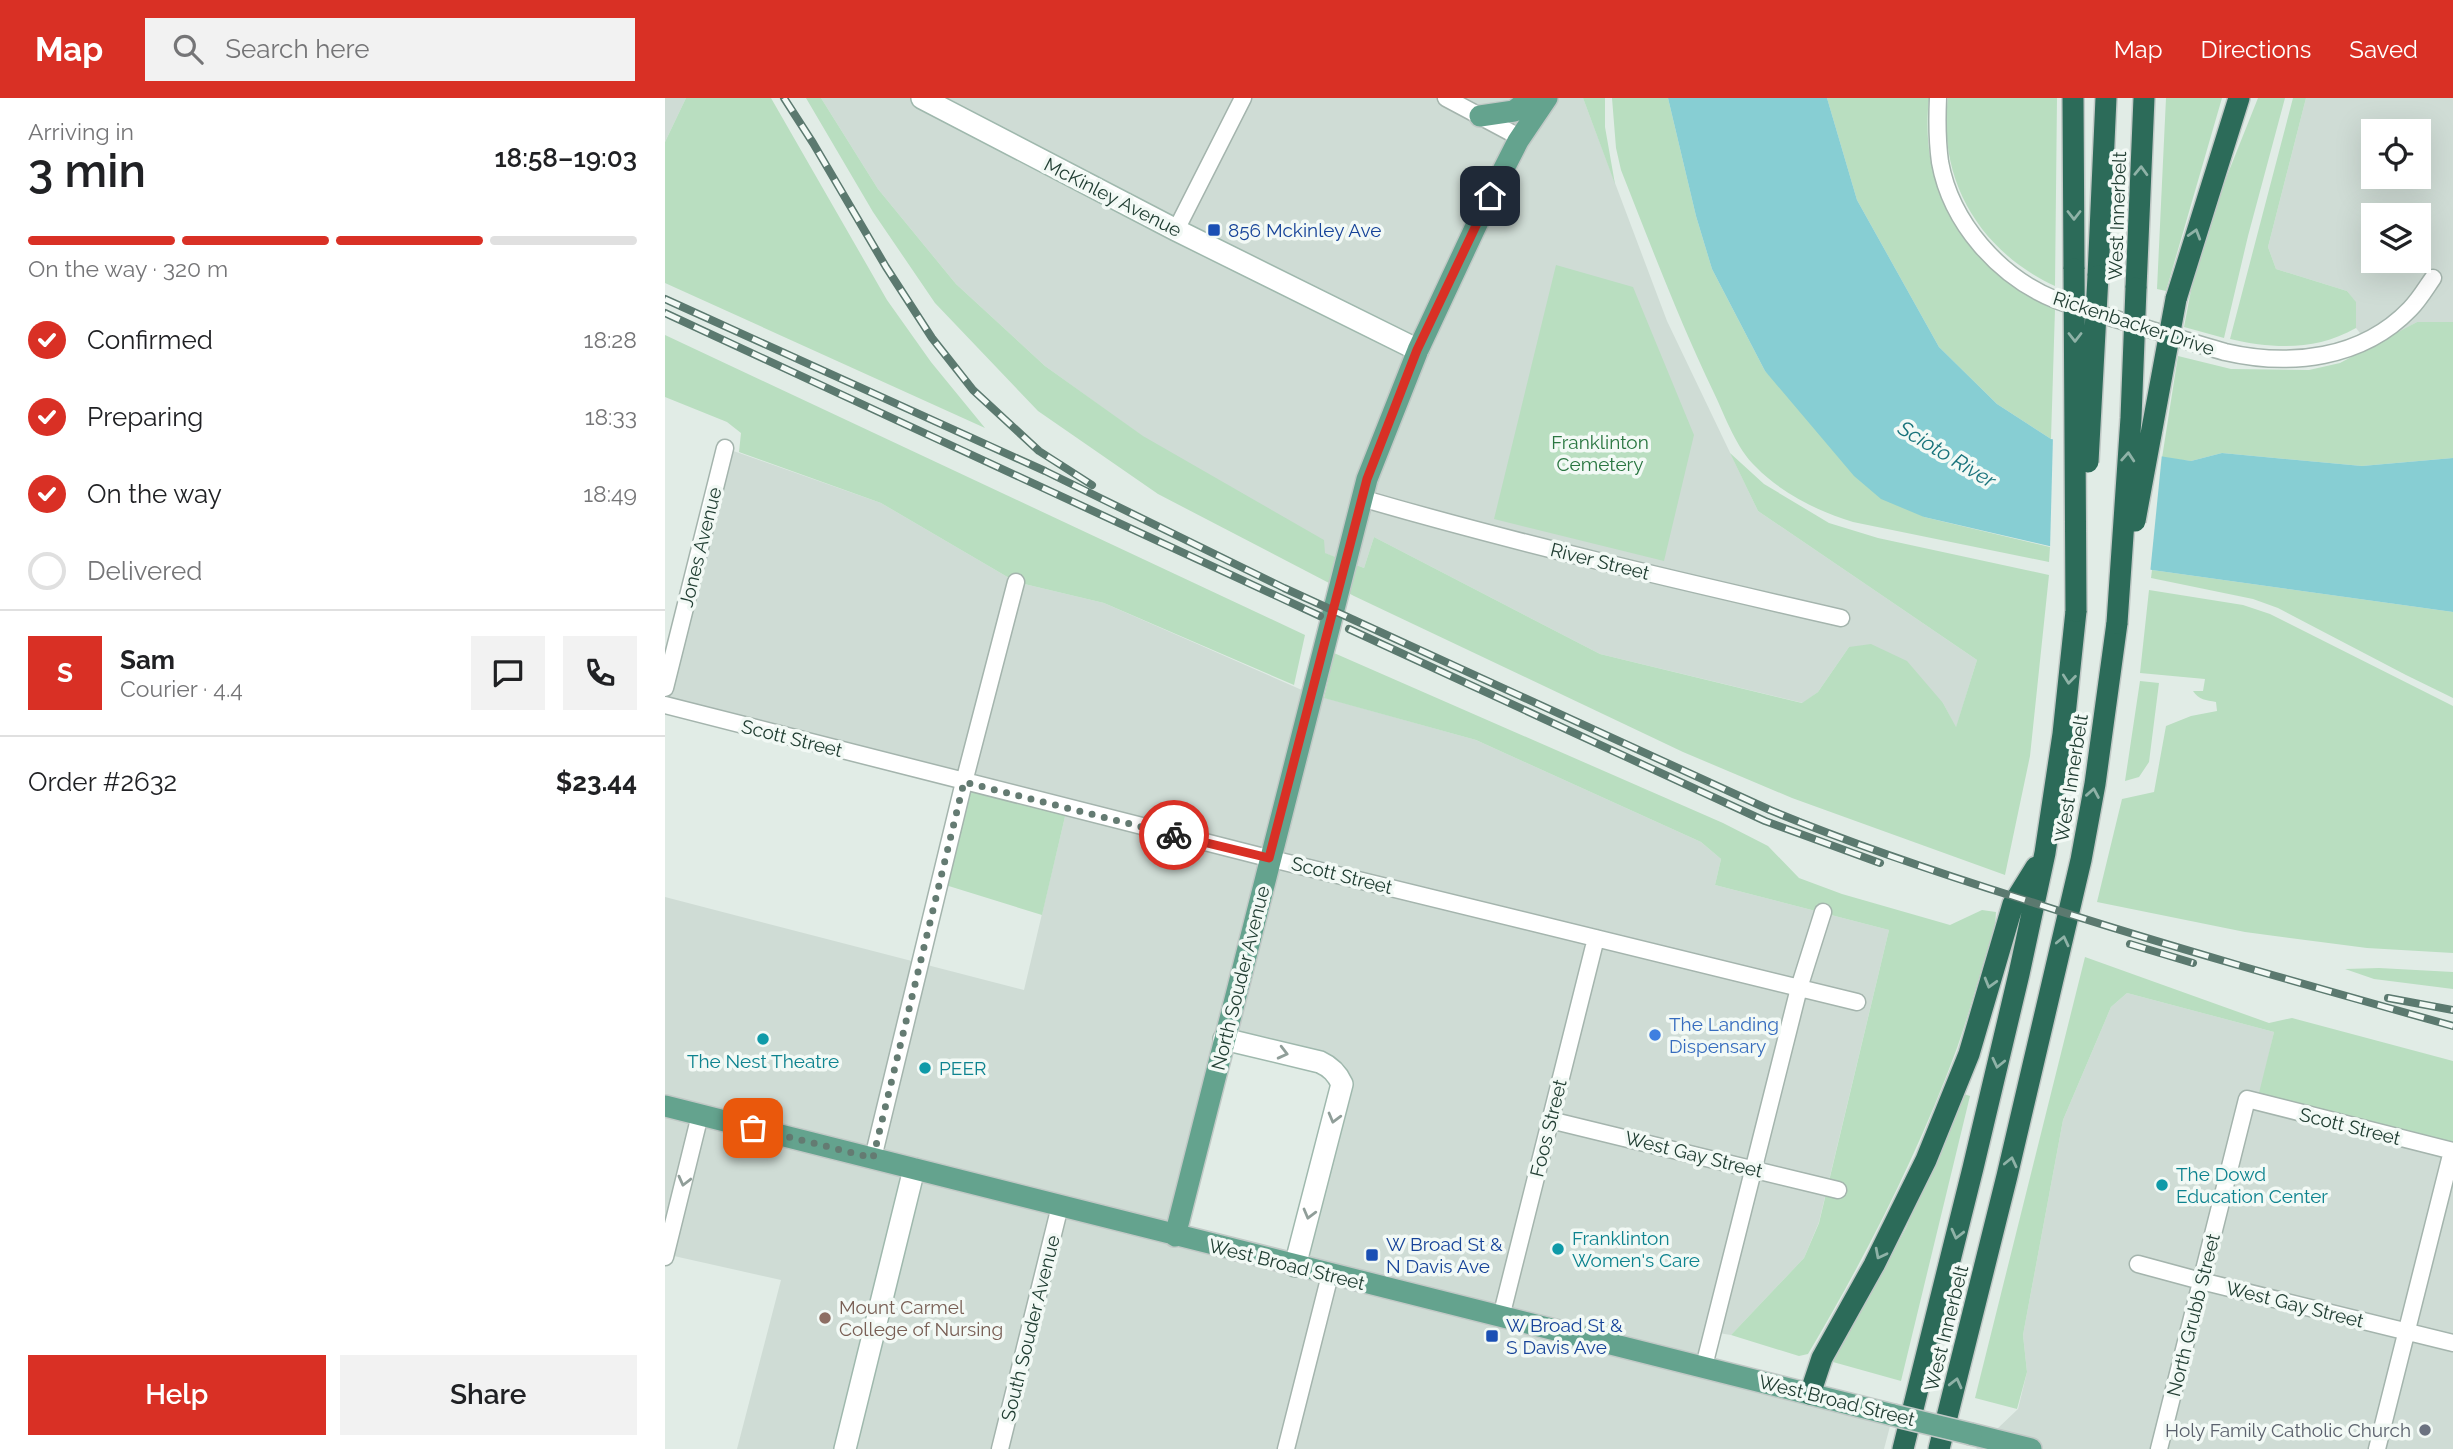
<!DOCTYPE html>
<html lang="en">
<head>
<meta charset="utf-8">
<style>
  :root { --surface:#fff; --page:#f2f2f2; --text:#202124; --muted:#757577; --line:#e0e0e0; --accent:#d93025 }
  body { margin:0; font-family:Raleway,sans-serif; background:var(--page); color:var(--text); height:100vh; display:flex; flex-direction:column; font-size:26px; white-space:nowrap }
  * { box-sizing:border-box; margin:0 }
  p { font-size:23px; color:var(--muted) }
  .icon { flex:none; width:38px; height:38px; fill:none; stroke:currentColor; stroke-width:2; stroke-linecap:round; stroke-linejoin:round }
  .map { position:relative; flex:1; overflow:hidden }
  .side { display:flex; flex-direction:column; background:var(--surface); width:665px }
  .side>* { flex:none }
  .fabs { position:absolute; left:1696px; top:21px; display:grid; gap:14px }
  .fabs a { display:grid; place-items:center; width:70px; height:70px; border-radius:0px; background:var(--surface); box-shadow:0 7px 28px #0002; font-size:35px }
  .pin { position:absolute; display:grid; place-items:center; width:60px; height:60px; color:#fff; margin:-30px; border-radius:14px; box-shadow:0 4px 10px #0006 }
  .courier { position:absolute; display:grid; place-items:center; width:70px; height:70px; margin:-35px; border:5px solid #d93025; border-radius:50%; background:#fff; color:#222; box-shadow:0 2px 9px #0007 }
  .headline em { font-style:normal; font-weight:600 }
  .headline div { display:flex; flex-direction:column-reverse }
  .headline { display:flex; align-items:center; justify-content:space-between; height:119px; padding:0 28px }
  h1 { font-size:46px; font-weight:600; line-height:52px }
  .bar { display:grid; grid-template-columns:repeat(4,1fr); gap:10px 7px; align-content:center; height:84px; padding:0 28px }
  .bar i { height:9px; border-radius:5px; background:var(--line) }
  .bar .active { background:var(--accent) }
  .bar p { grid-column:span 4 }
  .line { display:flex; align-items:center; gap:18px; padding:0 28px; border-top:2px solid var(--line) }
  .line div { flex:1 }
  .round { display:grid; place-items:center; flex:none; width:74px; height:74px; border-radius:0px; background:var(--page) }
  ol { padding:0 28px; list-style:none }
  li { display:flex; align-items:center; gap:21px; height:77px }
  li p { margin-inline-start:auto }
  li .icon { padding:7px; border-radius:50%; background:var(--accent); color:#fff; stroke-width:4 }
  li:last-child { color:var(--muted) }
  li i { width:38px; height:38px; border:4px solid var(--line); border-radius:50% }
  .primary-button { display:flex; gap:14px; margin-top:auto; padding:14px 28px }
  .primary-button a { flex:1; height:80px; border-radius:0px; background:var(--accent); color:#fff; font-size:28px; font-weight:600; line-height:80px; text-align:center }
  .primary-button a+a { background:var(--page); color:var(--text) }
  header { display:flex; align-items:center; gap:42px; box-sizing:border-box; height:98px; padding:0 35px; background:var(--accent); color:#fff }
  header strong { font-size:33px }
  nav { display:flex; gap:38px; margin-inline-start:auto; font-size:24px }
  .search { width:490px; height:63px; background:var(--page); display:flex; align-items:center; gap:18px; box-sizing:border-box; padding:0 24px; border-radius:0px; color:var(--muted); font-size:26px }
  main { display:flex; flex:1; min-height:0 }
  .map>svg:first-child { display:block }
  .built { fill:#cfdcd5; fill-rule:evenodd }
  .green { fill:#b9dec0 }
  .water { fill:#87ced3 }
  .pier { fill:#e1ece6 }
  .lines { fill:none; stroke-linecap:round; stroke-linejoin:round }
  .street-casing { stroke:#a4b4ad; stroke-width:19 }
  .secondary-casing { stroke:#9fb8ad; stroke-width:24 }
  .primary-casing { stroke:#c1c9c6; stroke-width:24 }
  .highway-casing { stroke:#c1c9c6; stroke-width:24 }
  .street { stroke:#fff; stroke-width:16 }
  .secondary { stroke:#fff; stroke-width:21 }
  .primary { stroke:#64a38e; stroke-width:21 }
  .highway { stroke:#2c6b59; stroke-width:21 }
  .rail-casing { stroke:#5b796f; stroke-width:8 }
  .rail { stroke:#f2f9f5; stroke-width:5; stroke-dasharray:16; stroke-linecap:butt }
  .primary-bridge-casing { stroke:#c1c9c6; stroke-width:24; stroke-linecap:butt }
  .highway-bridge-casing { stroke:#c1c9c6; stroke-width:24; stroke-linecap:butt }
  .primary-bridge { stroke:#64a38e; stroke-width:21 }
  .highway-bridge { stroke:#2c6b59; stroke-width:21 }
  .oneway { stroke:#8fb2a7 }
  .oneway2 { stroke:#909e99 }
  .done { stroke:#647b72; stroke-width:7; stroke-dasharray:0 12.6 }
  .route { stroke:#d93025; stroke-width:9 }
  .transit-dot { fill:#1a4fb4; stroke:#f2f9f5; stroke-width:2.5 }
  .shop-dot { fill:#3f7fe0; stroke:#f2f9f5; stroke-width:2.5 }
  .culture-dot { fill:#0f9aa8; stroke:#f2f9f5; stroke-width:2.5 }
  .education-dot { fill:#8d6e63; stroke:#f2f9f5; stroke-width:2.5 }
  .worship-dot { fill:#6b7280; stroke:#f2f9f5; stroke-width:2.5 }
  .labels { text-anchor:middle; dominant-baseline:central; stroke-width:7; stroke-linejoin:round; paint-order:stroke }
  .street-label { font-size:19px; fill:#213e33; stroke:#f2f9f5 }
  .transit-label { font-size:19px; fill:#164399; stroke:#f2f9f5; text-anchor:start }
  .park-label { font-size:19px; fill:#2a7641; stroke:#f2f9f5 }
  .shop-label { font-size:19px; fill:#366cbe; stroke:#f2f9f5; text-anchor:start }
  .culture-label { font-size:19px; fill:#0d838f; stroke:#f2f9f5; text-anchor:start }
  .education-label { font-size:19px; fill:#785e54; stroke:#f2f9f5; text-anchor:start }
  .worship-label { font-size:19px; fill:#5b616d; stroke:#f2f9f5; text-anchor:end }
  .water-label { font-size:21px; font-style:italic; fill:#19737b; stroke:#f2f9f5 }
</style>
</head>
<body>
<header>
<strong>Map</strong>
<div class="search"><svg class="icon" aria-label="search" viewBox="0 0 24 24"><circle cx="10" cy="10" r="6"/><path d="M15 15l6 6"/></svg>Search here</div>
<nav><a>Map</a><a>Directions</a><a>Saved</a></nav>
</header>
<main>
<section class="side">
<div class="headline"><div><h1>3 min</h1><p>Arriving in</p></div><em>18:58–19:03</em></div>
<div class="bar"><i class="active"></i><i class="active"></i><i class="active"></i><i></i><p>On the way · 320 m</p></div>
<ol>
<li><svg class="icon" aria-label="check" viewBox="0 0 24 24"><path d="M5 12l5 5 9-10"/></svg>Confirmed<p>18:28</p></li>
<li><svg class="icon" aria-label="check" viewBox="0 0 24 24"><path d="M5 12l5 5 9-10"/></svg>Preparing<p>18:33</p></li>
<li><svg class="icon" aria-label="check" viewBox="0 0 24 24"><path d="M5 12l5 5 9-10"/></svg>On the way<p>18:49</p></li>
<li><i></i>Delivered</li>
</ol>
<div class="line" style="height:126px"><b class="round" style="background:var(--accent);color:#fff">S</b><div><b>Sam</b><p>Courier · 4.4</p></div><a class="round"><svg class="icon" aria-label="chat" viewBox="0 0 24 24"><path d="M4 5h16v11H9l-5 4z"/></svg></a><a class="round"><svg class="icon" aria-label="phone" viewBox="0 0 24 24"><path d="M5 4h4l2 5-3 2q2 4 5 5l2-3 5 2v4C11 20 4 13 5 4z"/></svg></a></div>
<div class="line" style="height:91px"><div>Order #2632</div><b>$23.44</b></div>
<div class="primary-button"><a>Help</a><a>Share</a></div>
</section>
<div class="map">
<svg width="1788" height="1351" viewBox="0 0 1788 1351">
  <rect width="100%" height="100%" fill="#e1ece6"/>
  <path class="built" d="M0,0H21L0,44Z
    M156,0H918L1002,223L1093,413L1312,562L1291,630L1278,605L1184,549L1153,594L1138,605L935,556L709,439L699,470L659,455L477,338L380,268L291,186L213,91Z
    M1641,0H1788V224H1752L1707,250L1691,230V205L1682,193L1611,171L1603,149ZM1708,33H1754V79H1708ZM1708,117H1754V163H1708Z
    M60,350L216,405L351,484L439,505L646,596L811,642L1036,744L1056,761L1050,787L1224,832L1154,1124L1139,1160L1066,1237L1047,1234L1039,1268L1228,1317L1219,1351H72L116,1182L0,1156V799L359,892L402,710L0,607V590ZM559,941L672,977L630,1167L510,1137Z
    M1462,895L1609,934L1595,995L1788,1044V1351H1311L1353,1311L1362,1274L1358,1237L1398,1022L1446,909Z"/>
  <path class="green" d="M21,0H106L222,202L266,264L320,330L0,185V44Z
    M141,0H156L213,91L291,186L380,268L478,338L659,442L660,455L699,470L709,439L935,556L1137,605L1153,594L1184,549L1206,546L1242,563L1278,605L1291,629L1312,562L1093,413L1065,355L1099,386L1164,425L1213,440L1384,477L1365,658L1340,777L1127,700L1018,654L689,498L493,396L373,313L270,205L208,114Z
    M918,0H940V29L950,86Z
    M947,0H1003L1031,118L1047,171L1100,273L1259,419L1385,449L1384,464L1188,424C1154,414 1116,395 1091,369C1071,350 1061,320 1049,295C1014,222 986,148 956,72L951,50Z
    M1162,0H1264C1253,97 1303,172 1390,211L1386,341L1332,306L1274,249L1192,102Z
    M1283,0H1392L1390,188C1316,154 1272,83 1283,0Z
    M1501,0H1557L1501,193L1492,191Z
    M1593,0H1620L1583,138L1559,240L1519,229L1528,182L1548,113Z
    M1628,0H1641L1603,149L1611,171L1682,193L1691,204V230C1650,253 1609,251 1565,241Z
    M891,167L968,189L1029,337L999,463L829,421Z
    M1752,224H1788V360L1697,368L1557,355L1526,363L1497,360L1513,258L1566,271L1644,272L1675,265Z
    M0,237L640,537L629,587L439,505L351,484L216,405L74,354L76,335L62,324L0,299Z
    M1487,472L1788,514V600L1741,577L1613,510L1588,501L1486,480Z
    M1484,492L1578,507L1605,516L1788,608V855L1702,850L1580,834L1432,804L1457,701L1489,694L1501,628L1526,618L1552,613L1551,604C1541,602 1534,602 1528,593H1538L1540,581L1475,575Z
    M669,555L1058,725L1103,748L1134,780L1177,796L1285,827L1317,812L1331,814L1330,828C1317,868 1306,910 1292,950C1253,1056 1201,1158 1143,1256L1134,1258L1066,1237L1139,1160L1154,1125L1224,832L1050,787L1056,761L1036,744L811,642L659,600Z
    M1475,583L1494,585L1484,664L1474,679L1460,683Z
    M299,684L402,710L377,817L274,785Z
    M1420,859L1604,925L1627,920L1788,963V1044L1594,995L1609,934L1462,895L1446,909L1398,1022L1358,1237L1362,1274L1352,1311L1310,1300Z
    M1714,870L1788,874V891L1709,881L1680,871Z
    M1296,995L1305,998L1236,1283L1168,1264L1241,1130Z"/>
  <path class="water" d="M1003,0H1162L1192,102L1274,249L1332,306L1386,341L1526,363L1557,355L1697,368L1788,360V514L1487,472L1259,419L1216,401L1189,378L1100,273L1047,171L1031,118Z"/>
  <path class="pier" d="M1388,338L1497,356L1485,476L1385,452Z"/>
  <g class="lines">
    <g class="street-casing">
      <path id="street" d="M781,0L856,40
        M1273,0C1272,22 1272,42 1275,64C1286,125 1334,179 1391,202C1412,210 1435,216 1457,223C1491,233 1525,244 1560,254C1625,269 1697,261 1745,211C1754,202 1761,190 1768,180
        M511,132L578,0
        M696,400C854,446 1015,483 1176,520
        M0,590L60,350
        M0,607L599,759L1192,904
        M885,1022L1173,1092
        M208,1060L299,684L351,484
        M0,1159L35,1017
        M1473,1166L1536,1183L1788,1245
        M836,1219L931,840
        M1039,1268L1134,890L1158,814
        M335,1351L395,1108
        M621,1351L665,1177
        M1494,1351L1582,1001L1788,1053
        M1712,1351L1787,1053"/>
    </g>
    <g class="secondary-casing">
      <path id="secondary" d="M257,0L511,132L753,252
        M559,941L655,964C666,969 672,975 677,986L630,1168
        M180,1351L249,1071"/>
    </g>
    <g class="primary-casing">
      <path id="primary" d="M815,18L849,13L865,0
        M0,1008L1228,1317
        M510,1138L702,381L753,252L825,98L853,43L882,0
        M1306,1336L1366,1351"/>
    </g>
    <g class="highway-casing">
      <path id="highway" d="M1408,0L1409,171
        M1433,178L1441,0
        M1471,190L1479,0
        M1511,201L1574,0
        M1145,1296L1157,1260L1209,1167L1261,1062L1304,956L1348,806L1371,769
        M1238,1351L1308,1070L1354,876L1380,755L1398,636L1411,513
        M1274,1351L1342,1078L1416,762L1430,686L1452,525"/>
    </g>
    <use href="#street" class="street"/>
    <use href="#secondary" class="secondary"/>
    <use href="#primary" class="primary"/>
    <use href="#highway" class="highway"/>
    <g class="rail-casing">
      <path id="rail" d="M119,0L148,45L221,169L267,240L308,292L374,353L427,387
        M0,201L380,373L619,490L1105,712C1189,747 1274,775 1360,802C1502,848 1645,888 1788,928
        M0,215L655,518
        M684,531L1100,723L1215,765
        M1465,846L1528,865
        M1723,900L1788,912"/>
    </g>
    <use href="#rail" class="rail"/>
    <g class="primary-bridge-casing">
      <path id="primary-bridge" d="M1228,1317L1306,1336"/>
    </g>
    <g class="highway-bridge-casing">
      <path id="highway-bridge" d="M1409,171L1411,513
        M1423,364L1433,178
        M1470,423L1511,201
        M1452,525L1466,320L1471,190"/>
    </g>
    <use href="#primary-bridge" class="primary-bridge"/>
    <use href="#highway-bridge" class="highway-bridge"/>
  </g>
  <defs><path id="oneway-chevron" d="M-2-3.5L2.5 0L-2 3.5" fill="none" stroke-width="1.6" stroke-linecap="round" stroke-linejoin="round" transform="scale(1.75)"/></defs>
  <g class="oneway">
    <use href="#oneway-chevron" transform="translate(1476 73) rotate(-88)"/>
    <use href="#oneway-chevron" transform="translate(1409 117) rotate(90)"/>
    <use href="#oneway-chevron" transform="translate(1530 136) rotate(-73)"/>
    <use href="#oneway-chevron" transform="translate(1410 239) rotate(90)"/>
    <use href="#oneway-chevron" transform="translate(1463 359) rotate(-86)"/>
    <use href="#oneway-chevron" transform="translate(1404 581) rotate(96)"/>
    <use href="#oneway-chevron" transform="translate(1428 695) rotate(-80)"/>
    <use href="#oneway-chevron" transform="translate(1398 843) rotate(-77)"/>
    <use href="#oneway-chevron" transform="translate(1325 885) rotate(106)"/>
    <use href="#oneway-chevron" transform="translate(1333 965) rotate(103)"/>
    <use href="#oneway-chevron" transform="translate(1346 1064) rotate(-77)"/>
    <use href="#oneway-chevron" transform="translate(1292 1136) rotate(104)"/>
    <use href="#oneway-chevron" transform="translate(1215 1156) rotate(117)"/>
    <use href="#oneway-chevron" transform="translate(1291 1285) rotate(-76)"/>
  </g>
  <g class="oneway2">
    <use href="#oneway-chevron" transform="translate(618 955) rotate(14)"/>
    <use href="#oneway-chevron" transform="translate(669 1020) rotate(105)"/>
    <use href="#oneway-chevron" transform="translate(19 1083) rotate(104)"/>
    <use href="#oneway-chevron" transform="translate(644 1116) rotate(105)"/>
  </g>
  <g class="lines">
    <path class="done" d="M88,1030L208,1060L299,684L509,737"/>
    <path class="route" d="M509,737L604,760L702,381L752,252L825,98"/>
  </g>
  <g class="transit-dot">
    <rect x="542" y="125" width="14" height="14" rx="3.5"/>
    <rect x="700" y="1150" width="14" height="14" rx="3.5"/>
    <rect x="820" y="1231" width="14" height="14" rx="3.5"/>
  </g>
  <circle class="shop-dot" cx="990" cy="937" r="7"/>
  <g class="culture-dot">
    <circle cx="98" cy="941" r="7"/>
    <circle cx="260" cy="970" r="7"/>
    <circle cx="1497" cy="1087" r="7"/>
    <circle cx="893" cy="1151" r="7"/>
  </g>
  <circle class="education-dot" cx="160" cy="1220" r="7"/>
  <circle class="worship-dot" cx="1760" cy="1332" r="7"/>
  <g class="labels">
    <g class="street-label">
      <text transform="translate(448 99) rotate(27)">McKinley Avenue</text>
      <text transform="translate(1452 118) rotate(-88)">West Innerbelt</text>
      <text transform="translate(1469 225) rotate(18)">Rickenbacker Drive</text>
      <text transform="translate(35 449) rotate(-76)">Jones Avenue</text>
      <text transform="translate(935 463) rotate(14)">River Street</text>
      <text transform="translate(127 640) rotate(14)">Scott Street</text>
      <text transform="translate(1406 680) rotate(-81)">West Innerbelt</text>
      <text transform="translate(677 777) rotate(14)">Scott Street</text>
      <text transform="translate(575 880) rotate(-76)">North Souder Avenue</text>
      <text transform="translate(1685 1028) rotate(14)">Scott Street</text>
      <text transform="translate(883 1030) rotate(-76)">Foos Street</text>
      <text transform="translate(1029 1056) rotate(14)">West Gay Street</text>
      <text transform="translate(622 1166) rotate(14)">West Broad Street</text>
      <text transform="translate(1630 1206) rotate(14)">West Gay Street</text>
      <text transform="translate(1528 1217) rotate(-76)">North Grubb Street</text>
      <text transform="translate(365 1230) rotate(-76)">South Souder Avenue</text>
      <text transform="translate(1281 1230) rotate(-76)">West Innerbelt</text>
      <text transform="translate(1172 1302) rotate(14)">West Broad Street</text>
    </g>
    <g class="transit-label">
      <text x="563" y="132">856 Mckinley Ave</text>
      <text x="721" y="1146">W Broad St &amp;<tspan x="721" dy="22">N Davis Ave</tspan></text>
      <text x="841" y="1227">W Broad St &amp;<tspan x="841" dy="22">S Davis Ave</tspan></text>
    </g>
    <g class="park-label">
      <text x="935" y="344">Franklinton<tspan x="935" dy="22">Cemetery</tspan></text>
    </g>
    <g class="shop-label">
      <text x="1004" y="926">The Landing<tspan x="1004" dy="22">Dispensary</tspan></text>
    </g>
    <g class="culture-label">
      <text x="98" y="963" text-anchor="middle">The Nest Theatre</text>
      <text x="274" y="970">PEER</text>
      <text x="1511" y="1076">The Dowd<tspan x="1511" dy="22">Education Center</tspan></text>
      <text x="907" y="1140">Franklinton<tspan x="907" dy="22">Women's Care</tspan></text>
    </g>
    <g class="education-label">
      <text x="174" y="1209">Mount Carmel<tspan x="174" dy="22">College of Nursing</tspan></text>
    </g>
    <g class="worship-label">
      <text x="1746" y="1332">Holy Family Catholic Church</text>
    </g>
    <g class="water-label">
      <text transform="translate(1282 356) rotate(31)">Scioto River</text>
    </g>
  </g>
</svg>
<div class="fabs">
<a><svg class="icon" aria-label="locate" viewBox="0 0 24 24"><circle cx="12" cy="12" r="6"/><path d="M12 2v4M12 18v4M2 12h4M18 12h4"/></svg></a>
<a><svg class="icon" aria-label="layers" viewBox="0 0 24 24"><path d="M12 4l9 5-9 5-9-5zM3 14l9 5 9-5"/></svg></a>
</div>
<div class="pin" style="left:88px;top:1030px;background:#ea580c"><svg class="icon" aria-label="bag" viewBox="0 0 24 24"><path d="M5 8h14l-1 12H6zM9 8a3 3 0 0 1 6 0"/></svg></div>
<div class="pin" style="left:825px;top:98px;background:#1f2937"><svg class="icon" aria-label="home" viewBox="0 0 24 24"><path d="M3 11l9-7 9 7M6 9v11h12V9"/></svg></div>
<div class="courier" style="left:509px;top:737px"><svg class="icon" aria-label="bike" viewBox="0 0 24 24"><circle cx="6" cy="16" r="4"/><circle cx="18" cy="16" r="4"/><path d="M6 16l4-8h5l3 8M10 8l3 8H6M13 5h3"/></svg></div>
</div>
</main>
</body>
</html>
